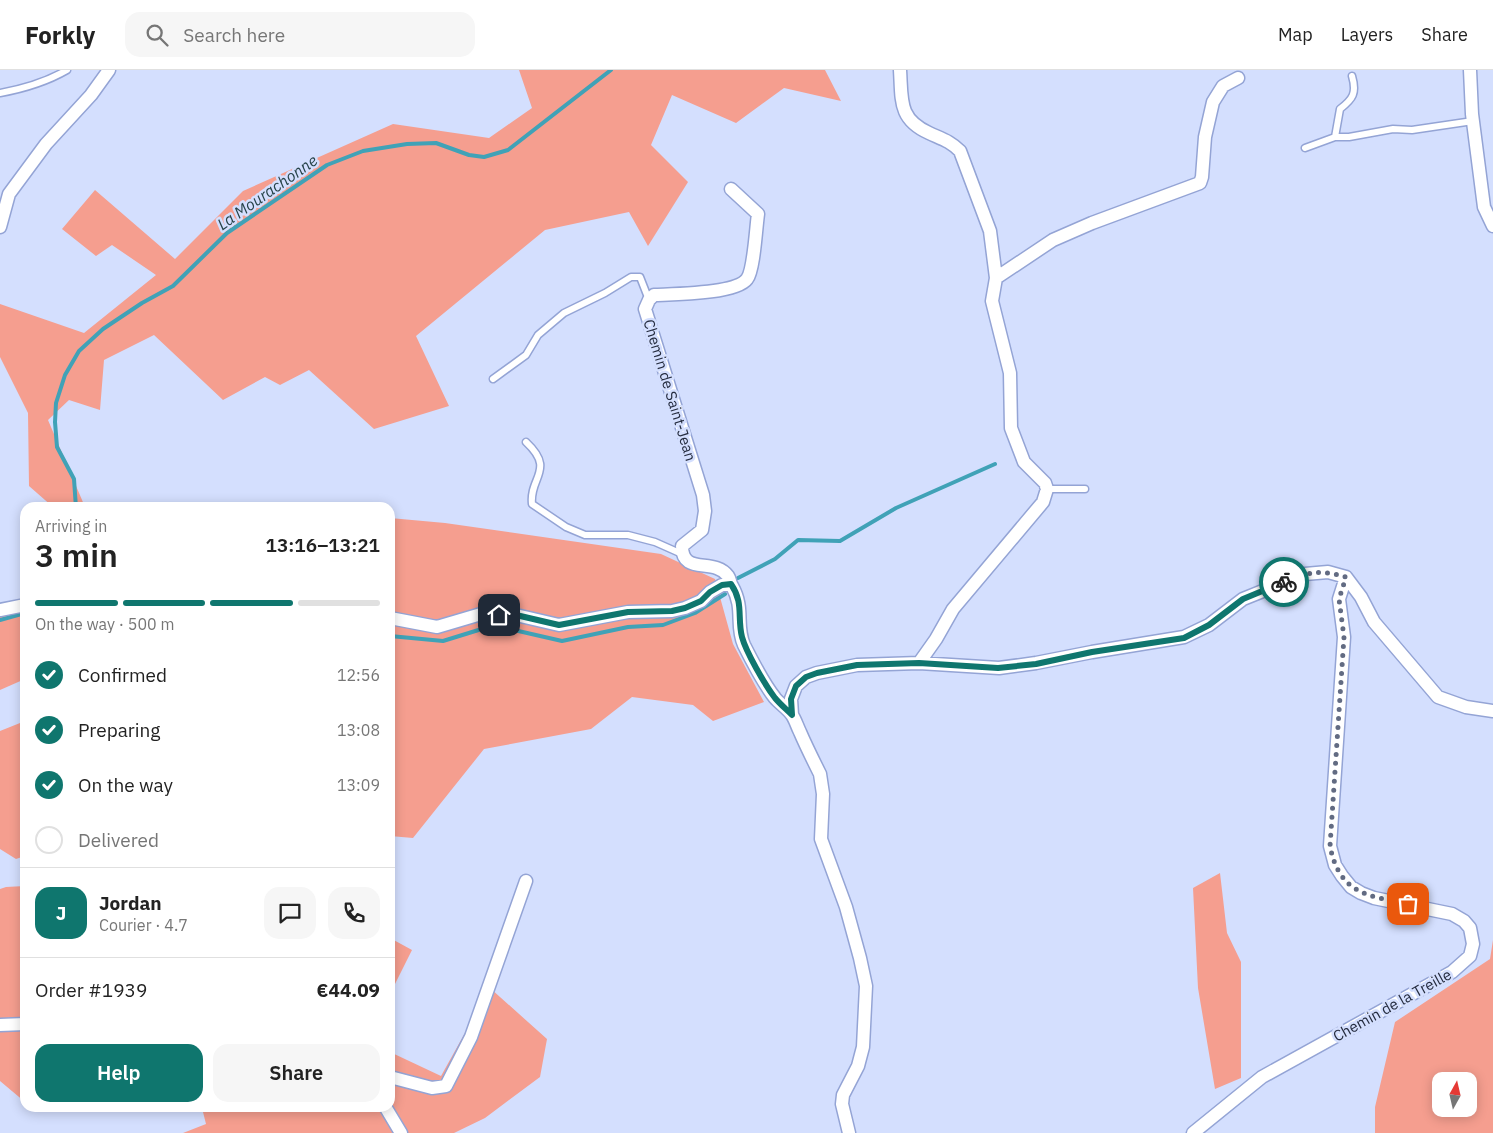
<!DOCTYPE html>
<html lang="en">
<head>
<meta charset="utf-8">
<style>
  :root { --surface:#fff; --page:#f6f6f6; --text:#222; --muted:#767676; --line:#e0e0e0; --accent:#0f766e }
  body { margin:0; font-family:"IBM Plex Sans",sans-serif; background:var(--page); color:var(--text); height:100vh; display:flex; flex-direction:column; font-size:19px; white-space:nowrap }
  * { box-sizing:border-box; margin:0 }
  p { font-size:16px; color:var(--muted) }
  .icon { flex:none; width:28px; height:28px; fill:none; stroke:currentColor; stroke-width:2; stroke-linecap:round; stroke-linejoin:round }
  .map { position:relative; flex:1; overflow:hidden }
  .sheet { position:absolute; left:20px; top:432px; width:375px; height:610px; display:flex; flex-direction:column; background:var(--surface); border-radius:15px; box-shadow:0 2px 12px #0003 }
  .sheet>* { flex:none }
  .needle { width:32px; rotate:8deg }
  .controls { position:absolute; left:1432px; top:1002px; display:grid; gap:10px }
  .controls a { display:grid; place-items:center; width:45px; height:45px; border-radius:10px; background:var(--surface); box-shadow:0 2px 12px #0003; font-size:25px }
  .pin { position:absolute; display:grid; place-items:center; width:42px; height:42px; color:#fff; margin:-21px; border-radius:10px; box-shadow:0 2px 8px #0006 }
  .courier { position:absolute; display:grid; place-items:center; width:50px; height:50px; margin:-25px; border:4px solid #0f766e; border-radius:50%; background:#fff; color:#222; box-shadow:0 1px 6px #0007 }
  .overview em { font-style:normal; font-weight:600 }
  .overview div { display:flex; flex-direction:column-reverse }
  .overview { display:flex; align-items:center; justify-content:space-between; height:85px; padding:0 15px }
  h1 { font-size:32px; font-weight:600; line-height:38px }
  .bar { display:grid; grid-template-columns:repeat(4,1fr); gap:8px 5px; align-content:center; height:60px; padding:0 15px }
  .bar i { height:6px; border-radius:4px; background:var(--line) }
  .bar .selected { background:var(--accent) }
  .bar p { grid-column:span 4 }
  .line { display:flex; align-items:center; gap:12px; padding:0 15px; border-top:1px solid var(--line) }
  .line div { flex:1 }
  .round { display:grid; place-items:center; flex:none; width:52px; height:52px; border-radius:15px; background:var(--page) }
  ol { padding:0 15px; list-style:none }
  li { display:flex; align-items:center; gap:15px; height:55px }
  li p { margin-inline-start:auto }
  li .icon { padding:5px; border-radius:50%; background:var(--accent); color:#fff; stroke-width:4 }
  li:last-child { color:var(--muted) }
  li i { width:28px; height:28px; border:2px solid var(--line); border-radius:50% }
  .primary-button { display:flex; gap:10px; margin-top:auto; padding:10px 15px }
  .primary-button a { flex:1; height:58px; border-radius:15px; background:var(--accent); color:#fff; font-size:20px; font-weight:600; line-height:58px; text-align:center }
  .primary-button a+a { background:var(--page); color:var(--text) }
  header { display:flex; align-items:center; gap:30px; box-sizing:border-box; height:70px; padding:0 25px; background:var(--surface); border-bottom:1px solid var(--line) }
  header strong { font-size:24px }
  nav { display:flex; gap:28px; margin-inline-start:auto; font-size:18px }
  .search { width:350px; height:45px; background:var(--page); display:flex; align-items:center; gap:12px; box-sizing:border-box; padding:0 18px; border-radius:15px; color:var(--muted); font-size:19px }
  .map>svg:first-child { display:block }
  .green { fill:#f59e8f; fill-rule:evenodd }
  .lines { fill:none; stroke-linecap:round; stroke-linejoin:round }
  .stream { stroke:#40a2b7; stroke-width:4 }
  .service-casing { stroke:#94a4d5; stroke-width:9 }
  .minor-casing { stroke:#94a4d5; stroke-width:15 }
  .service { stroke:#fff; stroke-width:6 }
  .minor { stroke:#fff; stroke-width:12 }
  .done { stroke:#626b82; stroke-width:5; stroke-dasharray:0 9 }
  .route { stroke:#0f766e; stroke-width:6 }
  .labels { text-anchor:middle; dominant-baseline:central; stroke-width:5; stroke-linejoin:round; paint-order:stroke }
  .street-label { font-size:15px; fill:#252c3f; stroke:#d4dffe }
  .water-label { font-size:16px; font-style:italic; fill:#274349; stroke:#d4dffe }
</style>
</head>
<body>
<header>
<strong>Forkly</strong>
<div class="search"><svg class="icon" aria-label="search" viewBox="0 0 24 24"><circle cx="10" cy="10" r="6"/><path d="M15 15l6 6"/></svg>Search here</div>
<nav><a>Map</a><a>Layers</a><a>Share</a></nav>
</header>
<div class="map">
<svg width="1493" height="1063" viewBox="0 0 1493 1063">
  <rect width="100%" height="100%" fill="#d4dffe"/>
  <path class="green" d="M519,0H825L841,31L784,18L736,53L672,25L651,75L688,112L648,176L629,142L545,160L416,266L449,336L374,359L309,300L280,315L265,307L223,330L154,265L104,290L100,340L69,330L48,350L85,437H53L29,416L28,343L0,287V234L84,263L156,205L112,175L96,186L62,159L95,120L175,189L243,121L393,54L489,68L532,38Z
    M390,448L445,453L661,484L715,509L733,574L764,632L713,651L693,635L632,627L591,659L484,679L413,768L390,766Z
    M25,538V609L0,620V545Z
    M25,651V786L16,789L0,779V661Z
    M1220,803L1227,863L1241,892V1008L1215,1019L1198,918L1193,818Z
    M25,816V1032L0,1011V819L6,817Z
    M390,868L412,880L390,924Z
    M1493,870V1063H1375V1037L1395,952L1490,889ZM1441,1011H1469V1039H1441Z
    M490,918L547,969L540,1007L485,1048L454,1063H183L206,1054L202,1038H390V982L441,1006Z"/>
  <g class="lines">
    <path class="stream" d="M76,438L74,409L57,377L55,352L56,333L65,305L79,281L103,259L142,233L173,216L227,163L327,95L363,81L407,74L436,73L469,85L484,87L508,80L611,0
      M738,508L775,489L798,470L840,471L896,438L995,394
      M0,550L25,543
      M390,566L443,571L485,558L514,560L562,571L628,557L663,555L695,543L725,524"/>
    <g class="service-casing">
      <path id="service" d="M0,23C22,19 48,11 67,0
        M1335,67L1340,39C1353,29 1357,23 1352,6
        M1305,78L1335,67H1349L1393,59L1412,60L1473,51
        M493,309L526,285L538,265L564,243L605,223L631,207H640L649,230
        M526,372C556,400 529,407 532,434L566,457L585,465H628L655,472L682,484
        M1047,419H1085"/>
    </g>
    <g class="minor-casing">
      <path id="minor" d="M900,0C902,30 898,49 929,63C942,69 950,71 960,81L990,161L996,208L992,231L1010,303L1011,358L1024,392L1045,413L1047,419L1043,432L953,539L936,569L919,593
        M1470,0L1472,44L1484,137L1493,156
        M731,119L758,144C756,157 754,200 747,209C736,224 674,224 654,225L649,230L645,239L703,425L705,441L702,460L682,476C682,506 714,487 728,506C730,509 730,513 732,516C745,539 735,555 744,575C752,591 764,614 775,628C780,634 787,638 792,645C795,649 797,656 800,662C806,676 813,690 820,704L823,724L821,769L846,837L860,888L866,916L863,977L858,996L843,1025L842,1034L849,1063
        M0,157L9,124L46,74L91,25L109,0
        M996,208L1053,170L1092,153L1200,113L1202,107L1205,67L1213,32L1223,16L1238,8
        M1346,507L1361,527L1374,552L1438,627L1466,637L1493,641
        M0,540L25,535
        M390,548L437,557L481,544L516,545L559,555L628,542L672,541L685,538L701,531L710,522L722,515H731
        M792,645L791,629L796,616L806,607L817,603L857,595L919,593L999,598L1036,593L1092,582L1184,567L1209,555L1243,529L1305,504L1328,502L1346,507
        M0,955L25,954
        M390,1007L432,1018L446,1016L471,967L526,811
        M386,1038L401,1063
        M1193,1063L1262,1007L1452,902L1470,886L1473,874L1470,858L1464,851L1452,844L1374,828L1361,823L1351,817L1342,806L1335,795L1330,776L1344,567L1339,529L1346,507"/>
    </g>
    <use href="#service" class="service"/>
    <use href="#minor" class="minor"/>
  </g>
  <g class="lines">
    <path class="done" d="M1284,512C1310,502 1318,499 1346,507L1339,529L1344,567L1330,776C1339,823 1367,826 1408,834"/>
    <path class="route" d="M499,545H516L559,555L628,542L672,541L685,538L701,531L710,522L722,515L731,514C744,533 737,547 742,567C746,582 765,615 775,628C780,634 786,639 792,645L791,629L796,616L806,607L817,603L857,595L919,593L998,598L1036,594L1092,582L1184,568L1209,555L1243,529L1284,512"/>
  </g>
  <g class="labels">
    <g class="street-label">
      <text transform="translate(670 320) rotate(73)">Chemin de Saint-Jean</text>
      <text transform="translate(1392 935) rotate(-29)">Chemin de la Treille</text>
    </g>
    <g class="water-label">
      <text transform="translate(267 122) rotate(-35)">La Mourachonne</text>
    </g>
  </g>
</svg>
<div class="controls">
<a><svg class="needle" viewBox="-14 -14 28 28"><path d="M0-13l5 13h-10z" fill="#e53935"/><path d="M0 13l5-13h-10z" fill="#767676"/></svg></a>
</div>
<div class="pin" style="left:1408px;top:834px;background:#ea580c"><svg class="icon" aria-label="bag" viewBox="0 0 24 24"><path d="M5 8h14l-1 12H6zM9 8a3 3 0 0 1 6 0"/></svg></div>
<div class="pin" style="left:499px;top:545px;background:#1f2937"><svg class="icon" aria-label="home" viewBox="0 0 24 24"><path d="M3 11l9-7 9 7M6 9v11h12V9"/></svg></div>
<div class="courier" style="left:1284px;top:512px"><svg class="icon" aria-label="bike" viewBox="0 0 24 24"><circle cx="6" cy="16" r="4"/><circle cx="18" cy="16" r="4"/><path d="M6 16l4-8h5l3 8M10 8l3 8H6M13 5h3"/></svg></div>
<section class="sheet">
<div class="overview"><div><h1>3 min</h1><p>Arriving in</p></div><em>13:16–13:21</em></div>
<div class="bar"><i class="selected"></i><i class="selected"></i><i class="selected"></i><i></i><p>On the way · 500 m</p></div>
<ol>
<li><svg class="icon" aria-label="check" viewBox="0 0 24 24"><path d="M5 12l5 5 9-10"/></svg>Confirmed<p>12:56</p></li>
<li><svg class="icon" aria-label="check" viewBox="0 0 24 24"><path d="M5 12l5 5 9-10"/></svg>Preparing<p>13:08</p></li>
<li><svg class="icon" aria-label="check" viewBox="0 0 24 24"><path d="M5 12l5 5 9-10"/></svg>On the way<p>13:09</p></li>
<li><i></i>Delivered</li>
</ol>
<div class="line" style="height:90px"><b class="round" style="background:var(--accent);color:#fff">J</b><div><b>Jordan</b><p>Courier · 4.7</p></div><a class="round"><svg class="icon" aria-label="chat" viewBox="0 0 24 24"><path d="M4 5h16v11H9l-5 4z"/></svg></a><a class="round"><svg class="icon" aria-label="phone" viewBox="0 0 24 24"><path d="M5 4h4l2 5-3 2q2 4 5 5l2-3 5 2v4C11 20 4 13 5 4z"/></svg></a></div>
<div class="line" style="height:65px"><div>Order #1939</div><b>€44.09</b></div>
<div class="primary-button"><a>Help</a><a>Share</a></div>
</section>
</div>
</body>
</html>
